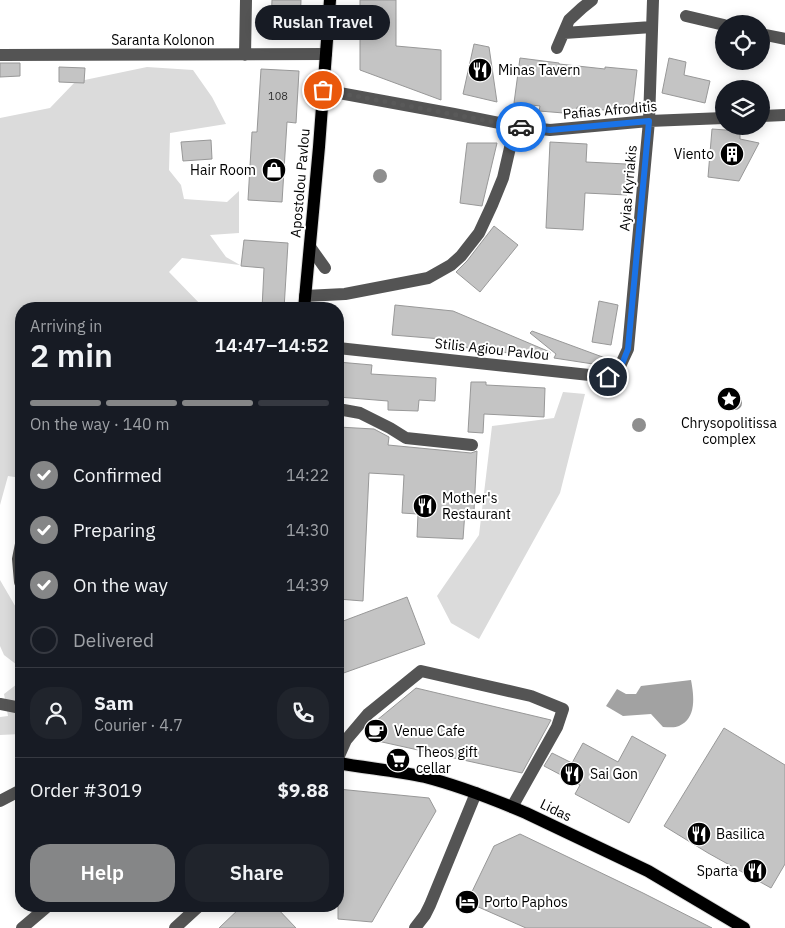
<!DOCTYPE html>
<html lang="en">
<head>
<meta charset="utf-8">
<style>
  :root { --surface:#171b24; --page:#20242c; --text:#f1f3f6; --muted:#9ea1a6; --line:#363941; --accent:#858687 }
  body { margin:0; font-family:"IBM Plex Sans",sans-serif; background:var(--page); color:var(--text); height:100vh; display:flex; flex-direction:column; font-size:19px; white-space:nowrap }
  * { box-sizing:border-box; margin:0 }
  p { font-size:16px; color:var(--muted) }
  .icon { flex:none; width:28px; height:28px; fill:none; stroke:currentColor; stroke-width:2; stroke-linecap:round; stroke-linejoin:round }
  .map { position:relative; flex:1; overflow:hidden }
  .side { position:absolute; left:15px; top:302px; width:329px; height:610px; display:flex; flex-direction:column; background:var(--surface); border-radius:20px; box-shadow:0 2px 12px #0003 }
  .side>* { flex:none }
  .fabs { position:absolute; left:715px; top:15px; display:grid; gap:10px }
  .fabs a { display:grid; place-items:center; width:55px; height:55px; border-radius:50%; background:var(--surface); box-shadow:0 2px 12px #0003; font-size:25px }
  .pin { position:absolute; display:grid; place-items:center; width:42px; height:42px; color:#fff; margin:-21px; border:2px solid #fff; border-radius:50%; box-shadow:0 1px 5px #0007 }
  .courier { position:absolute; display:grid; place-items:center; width:50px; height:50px; margin:-25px; border:4px solid #1a73e8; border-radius:50%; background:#fff; color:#222; box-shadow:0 1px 6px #0007 }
  .bubble { position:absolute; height:35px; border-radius:18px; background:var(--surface); box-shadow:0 2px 12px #0003; font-size:16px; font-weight:600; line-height:35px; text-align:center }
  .summary em { font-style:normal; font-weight:600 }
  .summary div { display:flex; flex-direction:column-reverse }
  .summary { display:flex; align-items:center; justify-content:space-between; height:85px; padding:0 15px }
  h1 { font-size:32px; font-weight:600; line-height:38px }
  .bar { display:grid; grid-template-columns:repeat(4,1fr); gap:8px 5px; align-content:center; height:60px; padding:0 15px }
  .bar i { height:6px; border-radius:4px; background:var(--line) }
  .bar .current { background:var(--accent) }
  .bar p { grid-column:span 4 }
  .line { display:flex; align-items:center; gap:12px; padding:0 15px; border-top:1px solid var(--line) }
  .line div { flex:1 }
  .round { display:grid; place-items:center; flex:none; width:52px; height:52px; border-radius:20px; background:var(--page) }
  ol { padding:0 15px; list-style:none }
  li { display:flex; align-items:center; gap:15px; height:55px }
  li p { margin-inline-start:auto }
  li .icon { padding:5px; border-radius:50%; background:var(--accent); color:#fff; stroke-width:4 }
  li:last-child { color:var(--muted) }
  li i { width:28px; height:28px; border:2px solid var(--line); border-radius:50% }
  .cta { display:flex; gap:10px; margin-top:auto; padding:10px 15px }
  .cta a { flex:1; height:58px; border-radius:20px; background:var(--accent); color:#fff; font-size:20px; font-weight:600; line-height:58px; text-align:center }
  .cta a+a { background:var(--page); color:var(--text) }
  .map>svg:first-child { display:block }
  .green { fill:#dbdbdb }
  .water { fill:#a2a2a2 }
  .building { fill:#c4c4c4; stroke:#989898 }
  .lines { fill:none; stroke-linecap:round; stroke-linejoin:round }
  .major-casing { stroke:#dbdbdb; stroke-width:14 }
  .minor { stroke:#545454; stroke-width:12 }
  .major { stroke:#000; stroke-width:12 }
  .tree { fill:#8e8e8e }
  .done { stroke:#595959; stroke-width:5; stroke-dasharray:0 9 }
  .route { stroke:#1a73e8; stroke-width:6 }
  .labels { text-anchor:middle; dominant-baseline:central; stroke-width:4; stroke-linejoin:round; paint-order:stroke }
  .number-label { font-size:11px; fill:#313131 }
  .street-label { font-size:14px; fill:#000; stroke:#fff }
  .poi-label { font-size:14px; fill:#000; stroke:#fff; text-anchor:start }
</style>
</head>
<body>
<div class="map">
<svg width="785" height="928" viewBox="0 0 785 928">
  <rect width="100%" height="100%" fill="#fff"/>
  <path class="green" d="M147,67L193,70L212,97L226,124L170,133L169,170L181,185L184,199L227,202L239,191V233L210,235L226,257L240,265L182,258L169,272L205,309H21V478L8,476L0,505V118L50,108L75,82Z
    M563,392L585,394L560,493L479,639L451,623L437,596L479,535L492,426L554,418Z
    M0,580L21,616V668L4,655L0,646Z
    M17,684H21V734L0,735V717L8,716L4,694Z"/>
  <path class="water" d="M691,680C694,696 697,718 679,726C675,728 668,727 663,727L651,714L623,716L606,706L617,689L626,694H636L641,686Z"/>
  <path class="building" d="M272,0H301L300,25L271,24Z
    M360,0H396V46L441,50V100L360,70Z
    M474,44L489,47L497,102L463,94Z
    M520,58L559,63V64L605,69V67L637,70L632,113L577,107L576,114L539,111L540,106L514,103Z
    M669,58L686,62L684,75L710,81L705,103L662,93Z
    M0,63H20V76L0,77Z
    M59,67L85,68L84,83L59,82Z
    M261,69L299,71L296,123L287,122L282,202L248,200L252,132H257Z
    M712,129L740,131V139L759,143L739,181L708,177Z
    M211,140L212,159L183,161L181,142Z
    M550,142L587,144L586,162L626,164L625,180H627V195L585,193L583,230L546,228Z
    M467,143H497L482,206L460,203Z
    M494,226L518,245L480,292L456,272L467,261Z
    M244,240L288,243L284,309H262L264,268L241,266Z
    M599,301L618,305L611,345L592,342Z
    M395,305L453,311L550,352L549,357L510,351L509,353L453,346L454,340L392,335Z
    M532,331L608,359L606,366L554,358L556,354L530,333Z
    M338,362L372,365L371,374L436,378L435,401L419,400L418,411L388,410V401L338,397Z
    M471,382H486V385L545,388L544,417L484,414L483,433L468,432Z
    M338,427L374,429L389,437L388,445L471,453L477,451L474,511H465L463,539L417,537L418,514L402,513L404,475L369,473L363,601L338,599Z
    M407,597L425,644L338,675V623Z
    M416,688L551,720L522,773L373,740L365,730Z
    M724,728L785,765V864L771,888L708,853L664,826Z
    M632,736L666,755L629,823L575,794L580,785L544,766L552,753L572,763L583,743L618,762Z
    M338,789L429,798L436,811L372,922L338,919Z
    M520,834L643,893L712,928H526L467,902L494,846Z
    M242,906H275L296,928H219Z"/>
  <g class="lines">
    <g class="major-casing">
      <path id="major" d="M304,309L319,147L330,0
        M338,763C366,768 397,771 425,777C460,786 493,799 526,813L648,871L744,928"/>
    </g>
    <path class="minor" d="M686,16L724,25
      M564,33L652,27
      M761,34L785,39
      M557,48L569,20L582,8L592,0
      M0,55L326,54
      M245,55L246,0
      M323,90L454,114L515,126L550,130L649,121L724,118
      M761,116L785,115
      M310,247L325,268
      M305,296L345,294L428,278L451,265L461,256L479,233L492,205L503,178L515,126
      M338,348L608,377L621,364L628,349L649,121L653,0
      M338,409L360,413L390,428L406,438L472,445
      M21,544L18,559L20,582L21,584
      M0,704L21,708
      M338,758L346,740L368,714L421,671L531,696L563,709L557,727L512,807
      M0,801L21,790
      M22,928L48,906
      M175,928L199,906
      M415,928L425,915L430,905L476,793"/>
    <use href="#major" class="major"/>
  </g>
  <g class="tree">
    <circle cx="380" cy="176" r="7"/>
    <circle cx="735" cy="403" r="7"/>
    <circle cx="639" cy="425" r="7"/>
  </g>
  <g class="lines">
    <path class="done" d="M323,90L521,127"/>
    <path class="route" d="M521,127L550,130L649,121L628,349L622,364L608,377"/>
  </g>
  <defs>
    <g id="restaurant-disc" transform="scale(1.25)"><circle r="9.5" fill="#000" stroke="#fff"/><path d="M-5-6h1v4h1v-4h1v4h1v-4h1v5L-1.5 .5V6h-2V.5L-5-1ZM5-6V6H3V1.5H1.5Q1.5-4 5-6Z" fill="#fff"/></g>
    <g id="building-disc" transform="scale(1.25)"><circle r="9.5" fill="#000" stroke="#fff"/><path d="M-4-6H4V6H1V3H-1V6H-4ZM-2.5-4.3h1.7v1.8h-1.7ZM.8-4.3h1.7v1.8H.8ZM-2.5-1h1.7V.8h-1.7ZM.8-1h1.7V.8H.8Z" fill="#fff"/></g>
    <g id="shop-disc" transform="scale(1.25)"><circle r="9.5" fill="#000" stroke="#fff"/><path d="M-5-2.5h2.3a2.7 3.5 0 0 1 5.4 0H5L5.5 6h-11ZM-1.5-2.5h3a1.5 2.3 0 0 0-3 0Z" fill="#fff"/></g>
    <g id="sight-disc" transform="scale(1.25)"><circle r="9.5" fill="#000" stroke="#fff"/><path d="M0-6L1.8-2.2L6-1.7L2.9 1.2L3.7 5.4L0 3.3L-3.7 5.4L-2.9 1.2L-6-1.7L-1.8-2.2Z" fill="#fff"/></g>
    <g id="cafe-disc" transform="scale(1.25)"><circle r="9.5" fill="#000" stroke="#fff"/><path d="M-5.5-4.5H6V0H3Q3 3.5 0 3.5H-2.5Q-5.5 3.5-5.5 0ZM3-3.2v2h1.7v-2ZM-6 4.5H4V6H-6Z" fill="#fff"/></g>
    <g id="supermarket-disc" transform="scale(1.25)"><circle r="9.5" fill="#000" stroke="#fff"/><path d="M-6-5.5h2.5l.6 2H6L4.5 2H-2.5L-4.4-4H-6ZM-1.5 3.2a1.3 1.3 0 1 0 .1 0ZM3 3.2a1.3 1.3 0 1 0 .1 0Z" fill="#fff"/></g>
    <g id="hotel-disc" transform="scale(1.25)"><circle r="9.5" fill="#000" stroke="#fff"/><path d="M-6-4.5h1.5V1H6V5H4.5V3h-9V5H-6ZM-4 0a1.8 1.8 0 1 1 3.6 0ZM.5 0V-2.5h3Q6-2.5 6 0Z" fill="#fff"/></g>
  </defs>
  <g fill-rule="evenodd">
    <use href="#restaurant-disc" x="480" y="70"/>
    <use href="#building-disc" x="732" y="154"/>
    <use href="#shop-disc" x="274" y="170"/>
    <use href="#sight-disc" x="729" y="399"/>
    <use href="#restaurant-disc" x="425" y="506"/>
    <use href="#cafe-disc" x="376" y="731"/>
    <use href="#supermarket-disc" x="398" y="760"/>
    <use href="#restaurant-disc" x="572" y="774"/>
    <use href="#restaurant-disc" x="699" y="834"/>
    <use href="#restaurant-disc" x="755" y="871"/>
    <use href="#hotel-disc" x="467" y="902"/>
  </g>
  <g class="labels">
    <g class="number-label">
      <text x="278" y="96">108</text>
    </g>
    <g class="street-label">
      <text x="163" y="40">Saranta Kolonon</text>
      <text transform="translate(610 110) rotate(-5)">Pafias Afroditis</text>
      <text transform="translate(300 183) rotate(-85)">Apostolou Pavlou</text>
      <text transform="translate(628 188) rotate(-85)">Ayias Kyriakis</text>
      <text transform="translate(492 349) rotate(6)">Stilis Agiou Pavlou</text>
      <text transform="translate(556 810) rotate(26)">Lidas</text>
    </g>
    <g class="poi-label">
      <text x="498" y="70">Minas Tavern</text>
      <text x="714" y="154" text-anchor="end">Viento</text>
      <text x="256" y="170" text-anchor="end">Hair Room</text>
      <text x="729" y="423" text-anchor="middle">Chrysopolitissa<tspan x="729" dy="16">complex</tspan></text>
      <text x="442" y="498">Mother's<tspan x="442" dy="16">Restaurant</tspan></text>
      <text x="394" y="731">Venue Cafe</text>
      <text x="416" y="752">Theos gift<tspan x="416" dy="16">cellar</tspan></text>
      <text x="590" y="774">Sai Gon</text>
      <text x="716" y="834">Basilica</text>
      <text x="738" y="871" text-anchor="end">Sparta</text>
      <text x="484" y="902">Porto Paphos</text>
    </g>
  </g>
</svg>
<div class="fabs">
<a><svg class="icon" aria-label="locate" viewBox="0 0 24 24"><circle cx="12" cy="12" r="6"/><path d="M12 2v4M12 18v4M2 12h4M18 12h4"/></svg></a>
<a><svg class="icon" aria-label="layers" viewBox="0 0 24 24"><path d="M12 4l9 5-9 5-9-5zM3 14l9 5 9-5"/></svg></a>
</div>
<div class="pin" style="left:323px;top:90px;background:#ea580c"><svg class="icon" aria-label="bag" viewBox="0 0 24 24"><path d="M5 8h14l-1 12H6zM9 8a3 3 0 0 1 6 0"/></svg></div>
<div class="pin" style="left:608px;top:377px;background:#1f2937"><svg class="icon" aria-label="home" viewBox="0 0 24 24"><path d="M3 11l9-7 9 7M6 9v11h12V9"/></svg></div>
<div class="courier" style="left:521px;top:127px"><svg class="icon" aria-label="car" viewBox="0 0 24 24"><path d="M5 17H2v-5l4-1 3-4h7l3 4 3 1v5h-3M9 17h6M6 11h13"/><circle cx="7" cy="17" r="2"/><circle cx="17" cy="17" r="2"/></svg></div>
<div class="bubble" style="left:255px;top:5px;width:135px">Ruslan Travel</div>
<section class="side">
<div class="summary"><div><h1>2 min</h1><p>Arriving in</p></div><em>14:47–14:52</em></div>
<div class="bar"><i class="current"></i><i class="current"></i><i class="current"></i><i></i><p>On the way · 140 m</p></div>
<ol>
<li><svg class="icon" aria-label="check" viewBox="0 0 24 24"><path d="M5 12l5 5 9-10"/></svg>Confirmed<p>14:22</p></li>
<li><svg class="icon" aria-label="check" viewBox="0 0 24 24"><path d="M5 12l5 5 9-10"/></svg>Preparing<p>14:30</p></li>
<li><svg class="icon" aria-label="check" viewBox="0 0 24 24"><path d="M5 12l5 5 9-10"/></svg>On the way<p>14:39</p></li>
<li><i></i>Delivered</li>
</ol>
<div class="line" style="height:90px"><a class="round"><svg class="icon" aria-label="person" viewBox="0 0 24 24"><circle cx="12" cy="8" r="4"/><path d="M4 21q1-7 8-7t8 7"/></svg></a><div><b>Sam</b><p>Courier · 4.7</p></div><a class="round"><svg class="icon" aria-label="phone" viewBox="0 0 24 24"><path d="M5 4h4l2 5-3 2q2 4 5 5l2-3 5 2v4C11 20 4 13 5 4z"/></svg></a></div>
<div class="line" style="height:65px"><div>Order #3019</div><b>$9.88</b></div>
<div class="cta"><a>Help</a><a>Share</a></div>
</section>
</div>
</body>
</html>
